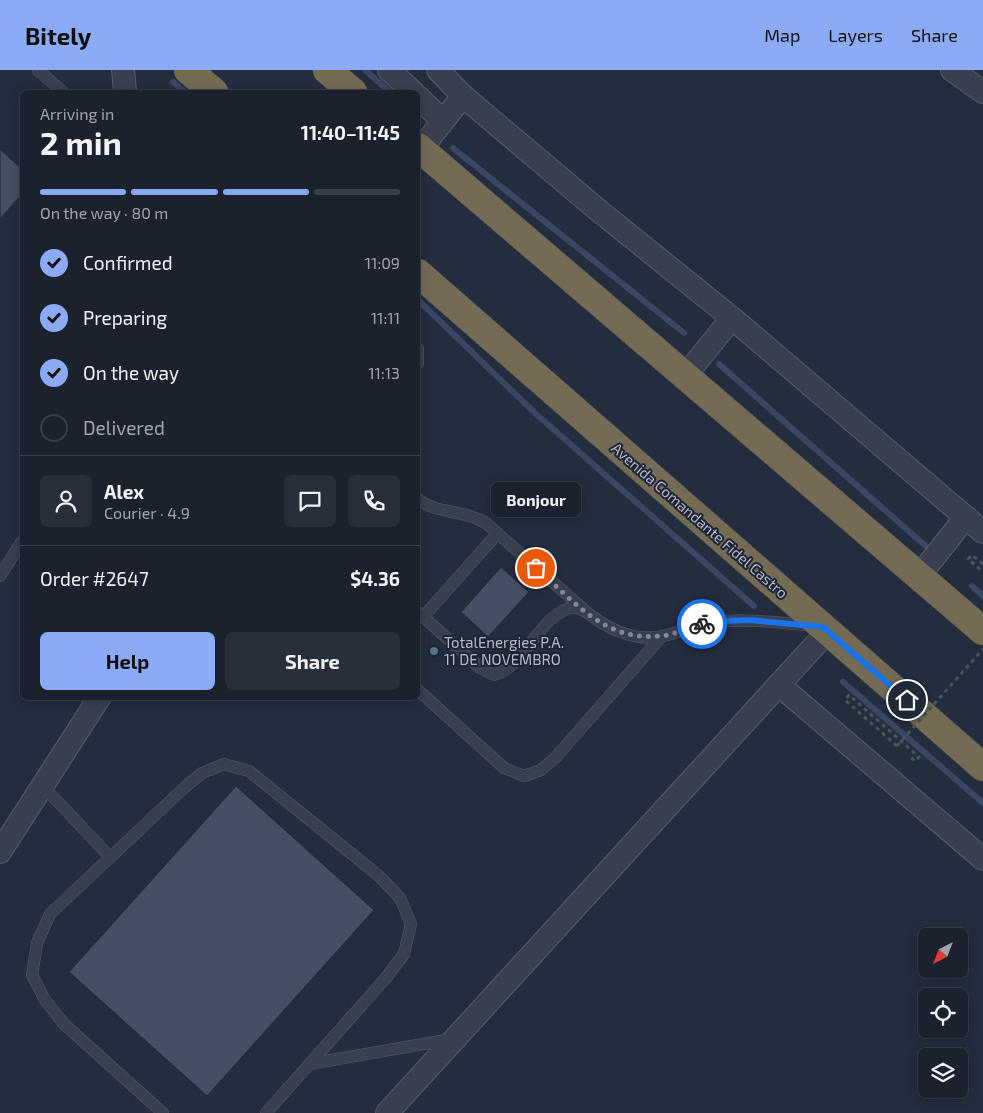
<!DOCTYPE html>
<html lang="en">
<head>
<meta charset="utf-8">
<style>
  :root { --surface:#1b222e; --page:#282f3a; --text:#f1f3f6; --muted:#a0a4aa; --line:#393f4a; --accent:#8cabf7 }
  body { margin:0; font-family:"Exo 2",sans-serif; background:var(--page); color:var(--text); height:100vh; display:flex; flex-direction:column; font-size:19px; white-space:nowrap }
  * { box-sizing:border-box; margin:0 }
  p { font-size:16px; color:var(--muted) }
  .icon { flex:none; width:28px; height:28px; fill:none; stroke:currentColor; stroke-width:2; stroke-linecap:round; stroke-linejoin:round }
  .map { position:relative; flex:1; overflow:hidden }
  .side { position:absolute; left:20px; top:20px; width:400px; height:610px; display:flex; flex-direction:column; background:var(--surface); border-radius:8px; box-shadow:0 2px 12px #0003,0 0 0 1px var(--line) }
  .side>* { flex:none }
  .needle { width:32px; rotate:222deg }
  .tools { position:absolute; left:918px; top:858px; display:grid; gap:10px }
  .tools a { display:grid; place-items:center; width:50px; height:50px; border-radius:8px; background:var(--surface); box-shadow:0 2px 12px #0003,0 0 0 1px var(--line); font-size:25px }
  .pin { position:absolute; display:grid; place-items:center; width:42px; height:42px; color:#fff; margin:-21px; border:2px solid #fff; border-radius:50%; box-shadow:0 1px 5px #0007 }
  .courier { position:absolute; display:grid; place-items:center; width:50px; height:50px; margin:-25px; border:4px solid #1a73e8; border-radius:50%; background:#fff; color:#222; box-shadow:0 1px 6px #0007 }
  .bubble { position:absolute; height:35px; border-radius:8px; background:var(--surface); box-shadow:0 2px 12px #0003,0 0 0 1px var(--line); font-size:16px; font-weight:700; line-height:35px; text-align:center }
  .overview em { font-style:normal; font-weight:700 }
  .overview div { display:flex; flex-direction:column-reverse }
  .overview { display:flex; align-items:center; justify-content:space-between; height:85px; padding:0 20px }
  h1 { font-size:32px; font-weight:700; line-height:38px }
  .bar { display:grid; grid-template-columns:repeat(4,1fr); gap:8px 5px; align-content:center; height:60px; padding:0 20px }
  .bar i { height:6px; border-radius:4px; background:var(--line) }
  .bar .active { background:var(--accent) }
  .bar p { grid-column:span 4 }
  .line { display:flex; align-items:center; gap:12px; padding:0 20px; border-top:1px solid var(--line) }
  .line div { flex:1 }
  .round { display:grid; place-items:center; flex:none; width:52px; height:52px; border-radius:8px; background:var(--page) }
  ol { padding:0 20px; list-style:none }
  li { display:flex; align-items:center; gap:15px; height:55px }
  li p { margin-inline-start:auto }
  li .icon { padding:5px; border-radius:50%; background:var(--accent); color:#111; stroke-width:4 }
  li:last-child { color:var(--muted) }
  li i { width:28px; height:28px; border:2px solid var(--line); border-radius:50% }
  .cta { display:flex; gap:10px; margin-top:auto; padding:10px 20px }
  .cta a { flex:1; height:58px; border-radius:8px; background:var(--accent); color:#111; font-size:20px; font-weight:700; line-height:58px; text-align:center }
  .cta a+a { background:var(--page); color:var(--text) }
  header { display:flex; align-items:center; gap:30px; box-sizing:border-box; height:70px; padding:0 25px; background:var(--accent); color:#111 }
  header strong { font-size:24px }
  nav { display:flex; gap:28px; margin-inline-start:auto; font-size:18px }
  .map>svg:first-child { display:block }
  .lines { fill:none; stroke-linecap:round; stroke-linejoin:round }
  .stream { stroke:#394765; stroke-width:6 }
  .building { fill:#454e62; stroke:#1f2635 }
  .lane-casing { stroke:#565d6c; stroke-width:12 }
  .street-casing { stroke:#565d6c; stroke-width:24 }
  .highway-casing { stroke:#434a59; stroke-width:29 }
  .path { stroke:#44575c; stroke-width:3; stroke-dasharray:4 4; stroke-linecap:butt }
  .lane { stroke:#383f4e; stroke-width:11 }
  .street { stroke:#383f4e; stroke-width:22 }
  .highway { stroke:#746b55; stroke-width:28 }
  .path-bridge { stroke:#44575c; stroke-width:3; stroke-dasharray:4 4; stroke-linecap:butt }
  .done { stroke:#828998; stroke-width:5; stroke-dasharray:0 9 }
  .route { stroke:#1a73e8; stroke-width:6 }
  .service-dot { fill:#5c6f8a; stroke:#1d2433; stroke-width:2 }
  .labels { text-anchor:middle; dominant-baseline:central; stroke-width:4; stroke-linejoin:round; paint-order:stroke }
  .street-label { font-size:15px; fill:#b4bac9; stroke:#1d2433 }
  .poi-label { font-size:15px; fill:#b4bac9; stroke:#1d2433; text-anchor:start }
</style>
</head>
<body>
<header>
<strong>Bitely</strong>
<nav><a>Map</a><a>Layers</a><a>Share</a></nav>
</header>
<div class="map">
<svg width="983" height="1043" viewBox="0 0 983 1043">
  <rect width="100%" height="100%" fill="#242d3e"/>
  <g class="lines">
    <path class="stream" d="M365,0L390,22
      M173,12L185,22
      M453,78L684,263
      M418,230L535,343L754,536
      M719,294L929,479
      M972,516L983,526
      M843,612L983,733"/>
  </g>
  <path class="building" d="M0,79L22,99V124L0,149Z
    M501,497L529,522L488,567L461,542Z
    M236,716L374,840L207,1026L69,902Z"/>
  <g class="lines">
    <g class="lane-casing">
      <path id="lane" d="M38,0L63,22
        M418,279V293
        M418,429C435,444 463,439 486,453L589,544C610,560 635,572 663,566C683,562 702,552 723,551C753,549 784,553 815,556
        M0,506L22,471
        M418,542L480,598L494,605C525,598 540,541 575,537L584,541
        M423,547L497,464
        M418,620L504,698L524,706L541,700L555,688L662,566
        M43,716L110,787
        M309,994L452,969
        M163,1043L64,954L45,930L32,905L37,873L50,844L185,717L202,703L224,694L249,701L379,806L400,828L411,854L404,884L385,909L266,1043"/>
    </g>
    <g class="street-casing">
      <path id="street" d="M123,0L125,22
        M389,0L413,22
        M438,0L463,26L598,140L732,248L983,462
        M952,0L983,22
        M418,27L443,51
        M420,80L463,26
        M685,306L732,248
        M919,506L966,447
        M779,615L983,789
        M0,782L99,628
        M387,1043L828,561"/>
    </g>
    <g class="highway-casing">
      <path id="highway" d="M188,0L214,22
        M327,0L353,22
        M418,77L983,561
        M418,203L983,697"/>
    </g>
    <path class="path" d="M983,494L972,485L968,489L983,502
      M897,676L845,630L849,625L919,687L915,691L909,686"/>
    <use href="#lane" class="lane"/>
    <use href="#street" class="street"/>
    <use href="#highway" class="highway"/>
    <path class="path-bridge" d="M897,676L983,579"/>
  </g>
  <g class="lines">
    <path class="done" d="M536,498C575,532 605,572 661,566C674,565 688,557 702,554"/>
    <path class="route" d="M702,554L720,551L750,550L823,557L907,630"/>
  </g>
  <circle class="service-dot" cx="434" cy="581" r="5"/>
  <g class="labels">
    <g class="street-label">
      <text transform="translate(700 450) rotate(41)">Avenida Comandante Fidel Castro</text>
    </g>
    <g class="poi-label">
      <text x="444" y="572">TotalEnergies P.A.<tspan x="444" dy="17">11 DE NOVEMBRO</tspan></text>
    </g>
  </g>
</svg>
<div class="tools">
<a><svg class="needle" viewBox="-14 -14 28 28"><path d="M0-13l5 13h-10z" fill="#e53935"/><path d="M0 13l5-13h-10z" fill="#a0a4aa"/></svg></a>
<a><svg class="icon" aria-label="locate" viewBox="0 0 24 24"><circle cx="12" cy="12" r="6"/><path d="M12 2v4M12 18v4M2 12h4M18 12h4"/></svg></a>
<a><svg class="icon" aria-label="layers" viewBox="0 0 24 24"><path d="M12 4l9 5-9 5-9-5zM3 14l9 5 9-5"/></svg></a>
</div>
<div class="pin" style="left:536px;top:498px;background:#ea580c"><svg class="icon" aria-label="bag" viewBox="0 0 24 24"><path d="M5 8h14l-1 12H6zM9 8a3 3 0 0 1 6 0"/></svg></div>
<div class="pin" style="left:907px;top:630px;background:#1f2937"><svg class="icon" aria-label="home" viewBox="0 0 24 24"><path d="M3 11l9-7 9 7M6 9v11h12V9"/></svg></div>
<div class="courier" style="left:702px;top:554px"><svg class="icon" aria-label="bike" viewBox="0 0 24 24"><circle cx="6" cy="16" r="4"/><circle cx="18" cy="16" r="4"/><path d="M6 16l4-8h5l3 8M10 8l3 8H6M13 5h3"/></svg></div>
<div class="bubble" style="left:491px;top:412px;width:90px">Bonjour</div>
<section class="side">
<div class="overview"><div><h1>2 min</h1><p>Arriving in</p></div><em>11:40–11:45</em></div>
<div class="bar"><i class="active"></i><i class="active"></i><i class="active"></i><i></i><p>On the way · 80 m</p></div>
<ol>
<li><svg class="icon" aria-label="check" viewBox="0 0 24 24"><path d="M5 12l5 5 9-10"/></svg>Confirmed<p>11:09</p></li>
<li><svg class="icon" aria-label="check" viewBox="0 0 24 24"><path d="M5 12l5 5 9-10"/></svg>Preparing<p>11:11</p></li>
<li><svg class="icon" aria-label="check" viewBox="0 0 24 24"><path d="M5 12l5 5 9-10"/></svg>On the way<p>11:13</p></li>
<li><i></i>Delivered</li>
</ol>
<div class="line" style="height:90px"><a class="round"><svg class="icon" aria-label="person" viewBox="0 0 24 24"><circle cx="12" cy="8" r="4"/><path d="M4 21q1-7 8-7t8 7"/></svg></a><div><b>Alex</b><p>Courier · 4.9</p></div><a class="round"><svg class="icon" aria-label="chat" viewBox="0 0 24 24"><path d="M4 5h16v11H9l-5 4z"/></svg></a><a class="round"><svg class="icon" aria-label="phone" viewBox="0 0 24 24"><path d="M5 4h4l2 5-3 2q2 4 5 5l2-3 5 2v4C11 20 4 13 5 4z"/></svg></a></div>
<div class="line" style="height:65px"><div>Order #2647</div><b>$4.36</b></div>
<div class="cta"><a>Help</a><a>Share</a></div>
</section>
</div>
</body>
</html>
